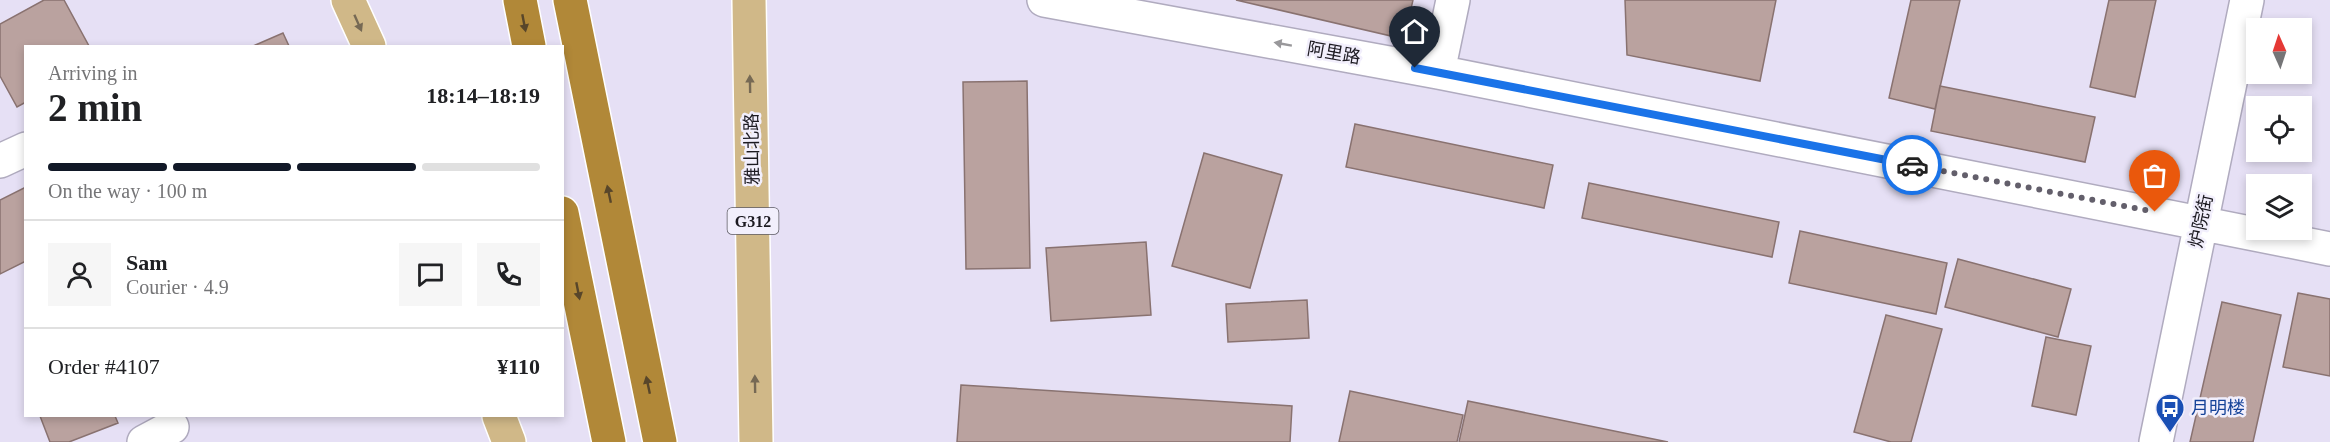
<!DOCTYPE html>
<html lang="en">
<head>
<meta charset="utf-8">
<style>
  :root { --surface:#fff; --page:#f6f6f6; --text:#202124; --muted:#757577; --line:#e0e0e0; --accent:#111827 }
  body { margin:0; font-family:"Times New Roman","Noto Sans SC",serif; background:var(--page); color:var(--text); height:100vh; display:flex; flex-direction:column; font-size:22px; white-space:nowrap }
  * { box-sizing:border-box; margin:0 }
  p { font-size:20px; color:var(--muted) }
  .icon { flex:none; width:33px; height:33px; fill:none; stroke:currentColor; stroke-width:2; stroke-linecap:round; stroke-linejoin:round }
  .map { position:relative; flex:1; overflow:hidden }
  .side { position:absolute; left:24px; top:45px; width:540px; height:372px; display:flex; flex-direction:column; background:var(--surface); border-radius:0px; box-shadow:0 3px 9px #0003 }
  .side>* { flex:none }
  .needle { width:39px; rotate:357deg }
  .buttons { position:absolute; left:2246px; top:18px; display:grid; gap:12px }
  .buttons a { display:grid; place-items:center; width:66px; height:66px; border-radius:0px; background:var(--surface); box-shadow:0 3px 9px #0003; font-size:30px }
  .pin { position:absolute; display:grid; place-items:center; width:51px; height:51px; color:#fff; margin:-62px -26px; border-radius:50% 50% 50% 0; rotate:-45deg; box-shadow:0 0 6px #0007 }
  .pin .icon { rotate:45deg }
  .courier { position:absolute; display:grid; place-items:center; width:60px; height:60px; margin:-30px; border:4px solid #1a73e8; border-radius:50%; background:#fff; color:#222; box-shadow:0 2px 8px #0007 }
  .overview em { font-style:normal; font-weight:800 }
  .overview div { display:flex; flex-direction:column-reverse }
  .overview { display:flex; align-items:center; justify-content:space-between; height:102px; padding:0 24px }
  h1 { font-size:39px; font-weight:800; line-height:45px }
  .bar { display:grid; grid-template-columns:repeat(4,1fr); gap:9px 6px; align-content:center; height:72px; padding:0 24px }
  .bar i { height:8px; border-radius:4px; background:var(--line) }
  .bar .on { background:var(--accent) }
  .bar p { grid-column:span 4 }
  .line { display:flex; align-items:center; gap:15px; padding:0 24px; border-top:2px solid var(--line) }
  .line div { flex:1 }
  .round { display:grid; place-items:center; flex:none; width:63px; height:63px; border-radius:0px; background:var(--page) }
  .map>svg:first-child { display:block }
  .building { fill:#baa29f; stroke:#897270; stroke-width:1.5 }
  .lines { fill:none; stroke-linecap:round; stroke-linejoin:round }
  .minor-casing { stroke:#b0abbf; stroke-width:36 }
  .major-casing { stroke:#fff; stroke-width:36 }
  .highway-casing { stroke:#fff; stroke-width:36 }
  .minor { stroke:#fff; stroke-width:33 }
  .major { stroke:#d0b888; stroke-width:33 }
  .highway { stroke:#b18838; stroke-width:33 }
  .oneway { fill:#766954 }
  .oneway2 { fill:#58462a }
  .oneway3 { fill:#99989b }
  .done { stroke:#635f6b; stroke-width:6; stroke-dasharray:0 10.8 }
  .route { stroke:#1a73e8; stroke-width:8 }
  .labels { text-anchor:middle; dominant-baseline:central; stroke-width:5; stroke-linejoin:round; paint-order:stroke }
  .shield { fill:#f2effc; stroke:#5c5a63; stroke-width:1.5 }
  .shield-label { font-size:16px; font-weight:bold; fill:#1c1a21 }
  .street-label { font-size:18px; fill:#1c1a21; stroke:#f2effc }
  .transit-label { font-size:18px; fill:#164399; stroke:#f2effc; text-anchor:start }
</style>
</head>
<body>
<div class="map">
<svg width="2330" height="442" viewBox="0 0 2330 442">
  <rect width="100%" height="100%" fill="#e6e0f5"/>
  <path class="building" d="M44,0H64L89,46H26V102L17,107L0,76V24Z
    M1236,0H1413L1404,39Z
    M1625,0H1776L1760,81L1627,55Z
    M1911,0H1960L1935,109L1889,98Z
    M2109,0H2156L2135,97L2090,87Z
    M283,33L289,46H253Z
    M1027,81L1030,268L966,269L963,82Z
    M1940,86L2095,117L2085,162L1931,131Z
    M1355,124L1553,165L1544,208L1346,167Z
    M1204,153L1282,175L1250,288L1172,266Z
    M1589,183L1779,222L1772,257L1582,218Z
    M26,187V261L0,274V200Z
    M1800,231L1947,263L1936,314L1789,283Z
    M1146,242L1151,315L1051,321L1046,248Z
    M1958,259L2071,289L2058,337L1945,307Z
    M2298,293L2330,299V376L2283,367Z
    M1307,300L1309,338L1228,342L1226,304Z
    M2222,302L2281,315L2253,442H2190Z
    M1886,315L1942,329L1911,442H1891L1854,432Z
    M2046,337L2091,346L2076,415L2032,406Z
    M961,385L1292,406L1290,442H957Z
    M1350,391L1463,415L1457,442H1339Z
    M1468,401L1668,442H1459Z
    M40,416H115L118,423L69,442H50Z"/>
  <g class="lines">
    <g class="minor-casing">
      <path id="minor" d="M1044,0L1438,72L2330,249
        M1438,72L1453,0
        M0,161L26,149
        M144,442L172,427
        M2156,442L2247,0"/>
    </g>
    <g class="major-casing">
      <path id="major" d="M348,0L369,46
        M749,0L756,442
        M499,416L509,442"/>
    </g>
    <g class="highway-casing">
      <path id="highway" d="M520,0L529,46
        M570,0L660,442
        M562,213L609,442"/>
    </g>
    <use href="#minor" class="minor"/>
    <use href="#major" class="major"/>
    <use href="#highway" class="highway"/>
  </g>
  <defs><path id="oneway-solid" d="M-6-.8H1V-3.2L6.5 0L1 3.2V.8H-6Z" transform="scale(1.5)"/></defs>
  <g class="oneway">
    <use href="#oneway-solid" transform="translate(358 23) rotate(66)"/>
    <use href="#oneway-solid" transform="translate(750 84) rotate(-91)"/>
    <use href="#oneway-solid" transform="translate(755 384) rotate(-91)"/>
  </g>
  <g class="oneway2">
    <use href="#oneway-solid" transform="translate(524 23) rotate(79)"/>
    <use href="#oneway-solid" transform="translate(609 194) rotate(-102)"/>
    <use href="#oneway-solid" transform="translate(578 291) rotate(79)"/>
    <use href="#oneway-solid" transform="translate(648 385) rotate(-102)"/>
  </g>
  <use class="oneway3" href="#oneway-solid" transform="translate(1283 44) rotate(-170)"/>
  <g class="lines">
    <path class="done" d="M1912,165L2155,212"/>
    <path class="route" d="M1415,68L1912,165"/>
  </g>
  <defs>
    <g id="bus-pin" transform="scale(1.5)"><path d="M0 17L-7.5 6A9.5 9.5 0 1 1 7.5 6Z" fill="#1a4fb4" stroke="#f2effc"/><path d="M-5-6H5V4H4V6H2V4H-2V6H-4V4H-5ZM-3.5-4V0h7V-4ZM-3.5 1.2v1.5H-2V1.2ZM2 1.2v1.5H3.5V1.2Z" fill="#fff"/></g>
  </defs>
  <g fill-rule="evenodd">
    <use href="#bus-pin" x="2170" y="408"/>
  </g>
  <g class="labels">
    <rect class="shield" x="727.5" y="208" width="51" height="26" rx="4.5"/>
    <g class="shield-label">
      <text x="753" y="221">G312</text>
    </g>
    <g class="street-label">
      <text transform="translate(1334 53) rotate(10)">阿里路</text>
      <text transform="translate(752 149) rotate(-91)">雅山北路</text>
      <text transform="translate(2201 221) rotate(-78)">炉院街</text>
    </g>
    <g class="transit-label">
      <text x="2191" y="408">月明楼</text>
    </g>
  </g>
</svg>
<div class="buttons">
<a><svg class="needle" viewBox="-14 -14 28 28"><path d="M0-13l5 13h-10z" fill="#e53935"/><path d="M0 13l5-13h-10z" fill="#757577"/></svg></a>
<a><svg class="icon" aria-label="locate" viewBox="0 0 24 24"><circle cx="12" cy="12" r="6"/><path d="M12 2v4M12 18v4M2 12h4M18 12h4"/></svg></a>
<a><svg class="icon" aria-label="layers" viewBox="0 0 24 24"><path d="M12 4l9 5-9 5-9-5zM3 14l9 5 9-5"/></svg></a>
</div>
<div class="pin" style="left:2155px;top:212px;background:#ea580c"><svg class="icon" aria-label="bag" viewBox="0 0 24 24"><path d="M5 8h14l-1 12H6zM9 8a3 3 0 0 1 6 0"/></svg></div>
<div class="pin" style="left:1415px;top:68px;background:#1f2937"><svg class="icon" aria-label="home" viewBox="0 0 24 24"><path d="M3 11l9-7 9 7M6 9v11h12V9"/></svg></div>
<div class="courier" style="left:1912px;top:165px"><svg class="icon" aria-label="car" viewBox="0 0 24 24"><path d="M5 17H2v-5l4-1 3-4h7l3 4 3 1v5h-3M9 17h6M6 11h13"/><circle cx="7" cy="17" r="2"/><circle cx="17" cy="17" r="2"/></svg></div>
<section class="side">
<div class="overview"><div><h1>2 min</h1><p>Arriving in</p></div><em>18:14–18:19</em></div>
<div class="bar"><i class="on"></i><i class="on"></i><i class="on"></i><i></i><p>On the way · 100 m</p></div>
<div class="line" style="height:108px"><a class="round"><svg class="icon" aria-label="person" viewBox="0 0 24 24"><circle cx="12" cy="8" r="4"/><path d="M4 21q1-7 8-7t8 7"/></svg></a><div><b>Sam</b><p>Courier · 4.9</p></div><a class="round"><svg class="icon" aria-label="chat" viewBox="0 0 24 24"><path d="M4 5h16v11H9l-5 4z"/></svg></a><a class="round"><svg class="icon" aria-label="phone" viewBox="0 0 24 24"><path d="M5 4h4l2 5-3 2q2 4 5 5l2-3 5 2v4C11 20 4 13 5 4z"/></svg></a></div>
<div class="line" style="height:78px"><div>Order #4107</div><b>¥110</b></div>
</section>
</div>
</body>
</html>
